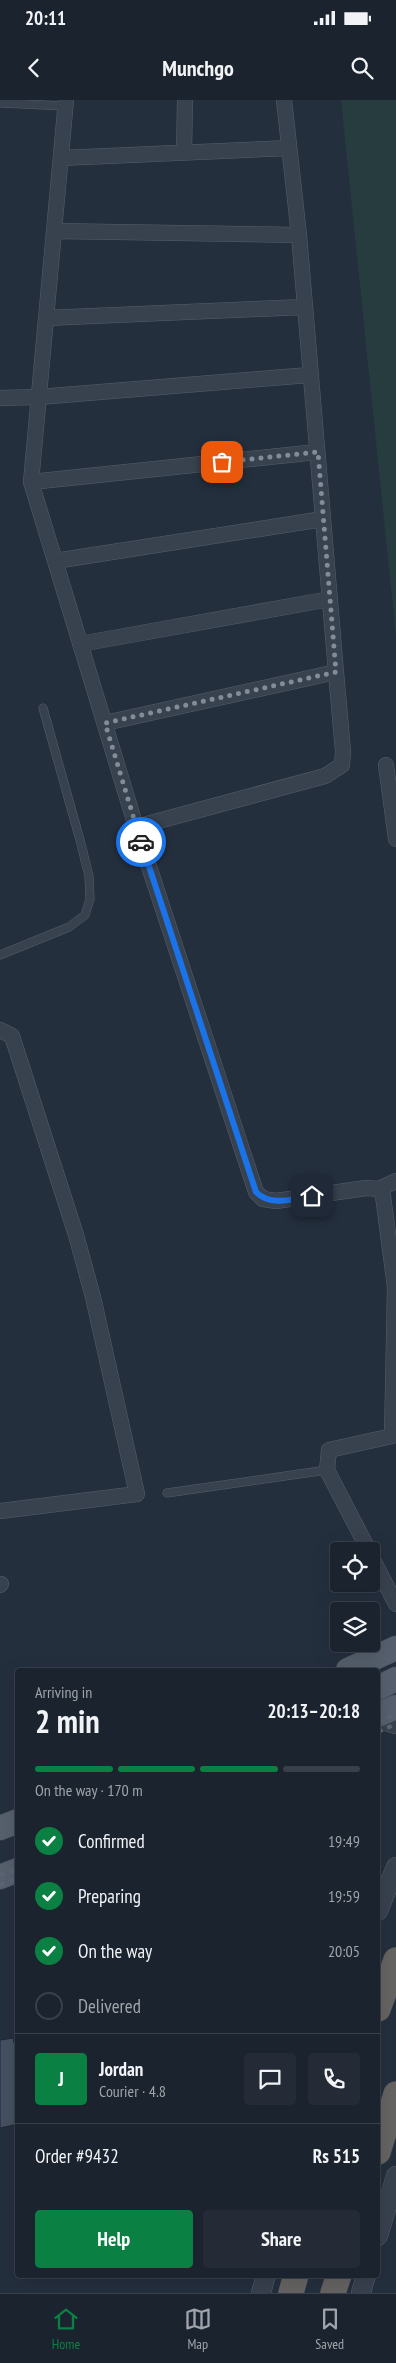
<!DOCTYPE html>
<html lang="en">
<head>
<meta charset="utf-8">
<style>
  :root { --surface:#1b232e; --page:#242b36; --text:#f1f3f6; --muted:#a0a4aa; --line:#39404a; --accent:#0b8043 }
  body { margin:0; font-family:"PT Sans Narrow",sans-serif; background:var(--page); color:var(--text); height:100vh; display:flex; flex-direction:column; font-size:19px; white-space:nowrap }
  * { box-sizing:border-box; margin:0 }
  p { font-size:16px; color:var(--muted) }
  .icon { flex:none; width:28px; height:28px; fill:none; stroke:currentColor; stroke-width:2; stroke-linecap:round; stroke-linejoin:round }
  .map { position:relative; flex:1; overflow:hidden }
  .drawer { position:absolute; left:15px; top:1568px; width:365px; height:610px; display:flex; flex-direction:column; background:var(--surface); border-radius:5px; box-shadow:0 5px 20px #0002,0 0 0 1px var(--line) }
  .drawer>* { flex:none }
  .controls { position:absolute; left:330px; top:1442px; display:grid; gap:10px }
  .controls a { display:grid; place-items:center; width:50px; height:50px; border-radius:5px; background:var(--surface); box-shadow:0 5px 20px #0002,0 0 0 1px var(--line); font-size:25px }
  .pin { position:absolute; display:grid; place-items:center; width:42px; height:42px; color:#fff; margin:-21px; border-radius:10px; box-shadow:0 2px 8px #0006 }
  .courier { position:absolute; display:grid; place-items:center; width:50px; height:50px; margin:-25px; border:4px solid #1a73e8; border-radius:50%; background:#fff; color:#222; box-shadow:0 1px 6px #0007 }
  .head em { font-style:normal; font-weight:700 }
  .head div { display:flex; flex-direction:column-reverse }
  .head { display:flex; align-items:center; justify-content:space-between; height:85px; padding:0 20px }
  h1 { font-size:32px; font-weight:700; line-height:38px }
  .bar { display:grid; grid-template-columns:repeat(4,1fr); gap:8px 5px; align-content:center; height:60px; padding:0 20px }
  .bar i { height:6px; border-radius:4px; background:var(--line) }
  .bar .selected { background:var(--accent) }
  .bar p { grid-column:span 4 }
  .line { display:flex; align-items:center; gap:12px; padding:0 20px; border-top:1px solid var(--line) }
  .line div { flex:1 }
  .round { display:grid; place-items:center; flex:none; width:52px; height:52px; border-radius:5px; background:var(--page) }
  ol { padding:0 20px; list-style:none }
  li { display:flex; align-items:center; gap:15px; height:55px }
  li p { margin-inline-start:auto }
  li .icon { padding:5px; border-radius:50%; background:var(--accent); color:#fff; stroke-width:4 }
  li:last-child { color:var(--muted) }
  li i { width:28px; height:28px; border:2px solid var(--line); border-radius:50% }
  .action { display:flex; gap:10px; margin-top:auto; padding:10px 20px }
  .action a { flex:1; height:58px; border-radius:5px; background:var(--accent); color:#fff; font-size:20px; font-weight:700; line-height:58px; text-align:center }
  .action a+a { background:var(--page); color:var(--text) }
  .status { display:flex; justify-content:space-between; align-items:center; height:35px; padding:0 25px; background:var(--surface); direction:ltr }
  .status svg { height:14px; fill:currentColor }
  header { display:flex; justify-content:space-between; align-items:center; height:65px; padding:0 20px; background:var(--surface); font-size:22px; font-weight:700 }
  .tab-bar { display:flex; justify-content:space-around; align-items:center; height:70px; border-top:1px solid var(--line); background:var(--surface); font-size:14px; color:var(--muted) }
  .tab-bar a { display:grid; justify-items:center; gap:2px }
  .tab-bar .selected { color:var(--accent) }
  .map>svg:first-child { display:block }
  .green { fill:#263c3f }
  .building { fill:#455162; stroke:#1f2835 }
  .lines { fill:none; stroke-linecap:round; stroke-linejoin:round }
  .service-casing { stroke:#565f6c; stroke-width:9 }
  .minor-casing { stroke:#565f6c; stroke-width:16 }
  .tertiary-casing { stroke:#565f6c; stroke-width:20 }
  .primary-casing { stroke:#414a57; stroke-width:25 }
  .trunk-casing { stroke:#434c59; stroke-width:26 }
  .service { stroke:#38414e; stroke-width:8 }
  .minor { stroke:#38414e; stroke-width:15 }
  .tertiary { stroke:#38414e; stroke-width:19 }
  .primary { stroke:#56606e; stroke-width:24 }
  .trunk { stroke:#656462; stroke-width:25 }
  .rail { stroke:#5a6575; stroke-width:4; stroke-dasharray:5 5; stroke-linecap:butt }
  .done { stroke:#828b98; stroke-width:5; stroke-dasharray:0 9 }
  .route { stroke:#1a73e8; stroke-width:6 }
</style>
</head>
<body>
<div class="status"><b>20:11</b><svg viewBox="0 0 49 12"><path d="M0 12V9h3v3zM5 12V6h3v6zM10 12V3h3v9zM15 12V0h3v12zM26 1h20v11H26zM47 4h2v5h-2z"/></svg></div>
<header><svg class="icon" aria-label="back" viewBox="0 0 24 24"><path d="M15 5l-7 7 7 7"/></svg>Munchgo<svg class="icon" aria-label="search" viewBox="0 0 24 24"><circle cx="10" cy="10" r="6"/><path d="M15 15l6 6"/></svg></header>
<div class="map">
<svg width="396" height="2193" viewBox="0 0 396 2193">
  <rect width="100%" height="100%" fill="#242f3e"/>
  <path class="green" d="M341,0H396V537Z"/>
  <path class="building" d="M13,1938L18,1958V2024L0,2028V1940Z"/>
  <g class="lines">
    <g class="service-casing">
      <path id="service" d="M0,3L66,6
        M0,855L69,827L85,815L90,799L89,776L80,740L43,608
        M167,1393L327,1370"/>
    </g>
    <g class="minor-casing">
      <path id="minor" d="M66,0L31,382L136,727L256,1092L263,1099L276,1101L366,1088L379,1089L383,1096L395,1187L392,1336L329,1350L327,1370L369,1451
        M284,0L299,135L336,572
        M184,53L185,0
        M61,58L289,48
        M54,131L299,135
        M46,218L304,207
        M0,298L39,297L309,275
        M31,382L317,352
        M55,461L323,419
        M80,544L330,499
        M105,623L336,572L343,651L342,665L325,676L136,727
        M386,665L396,739
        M0,930L12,936L76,1135L93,1197L137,1394L0,1411
        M379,1089L396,1081
        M371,1456L396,1504
        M0,1485L1,1484"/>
    </g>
    <g class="tertiary-casing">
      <path id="tertiary" d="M378,1619L396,1624
        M378,1811L396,1767
        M378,2136L396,2076
        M261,2193L266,2175
        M361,2193L366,2175"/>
    </g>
    <g class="primary-casing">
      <path id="primary" d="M348,1570L396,1548
        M378,1588L396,1579
        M378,1615L396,1607
        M0,1728L18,1721
        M0,1777L18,1770"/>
    </g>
    <g class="trunk-casing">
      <path id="trunk" d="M378,1909L396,1860
        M378,2052L396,1994
        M291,2193L296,2175
        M333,2193L339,2175"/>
    </g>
    <use href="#service" class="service"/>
    <use href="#minor" class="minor"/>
    <use href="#tertiary" class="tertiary"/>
    <use href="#primary" class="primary"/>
    <use href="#trunk" class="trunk"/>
    <path class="rail" d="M378,1622L396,1614
      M378,1632L396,1624
      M0,1775L18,1769
      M0,1785L18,1779"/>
  </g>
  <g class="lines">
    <path class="done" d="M141,742L105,623L336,572L318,352L222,362"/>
    <path class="route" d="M141,742L256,1092C271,1107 293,1099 312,1096"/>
  </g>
</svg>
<div class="controls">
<a><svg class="icon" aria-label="locate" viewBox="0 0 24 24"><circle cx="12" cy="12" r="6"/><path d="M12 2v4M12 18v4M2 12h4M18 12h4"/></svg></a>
<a><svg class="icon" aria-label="layers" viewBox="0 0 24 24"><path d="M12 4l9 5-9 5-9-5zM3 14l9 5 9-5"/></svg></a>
</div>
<div class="pin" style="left:222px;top:362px;background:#ea580c"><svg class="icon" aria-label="bag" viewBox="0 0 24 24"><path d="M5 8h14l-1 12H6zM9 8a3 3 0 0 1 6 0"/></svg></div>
<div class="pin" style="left:312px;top:1096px;background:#1f2937"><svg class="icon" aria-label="home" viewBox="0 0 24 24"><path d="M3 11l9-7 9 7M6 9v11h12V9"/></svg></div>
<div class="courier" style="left:141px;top:742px"><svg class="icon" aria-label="car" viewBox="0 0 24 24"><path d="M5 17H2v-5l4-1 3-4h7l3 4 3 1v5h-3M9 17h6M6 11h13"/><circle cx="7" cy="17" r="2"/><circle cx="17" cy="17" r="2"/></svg></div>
<section class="drawer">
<div class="head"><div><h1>2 min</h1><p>Arriving in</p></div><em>20:13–20:18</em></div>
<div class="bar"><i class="selected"></i><i class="selected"></i><i class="selected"></i><i></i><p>On the way · 170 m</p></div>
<ol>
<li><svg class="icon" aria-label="check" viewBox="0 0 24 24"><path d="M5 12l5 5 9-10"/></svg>Confirmed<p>19:49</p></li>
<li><svg class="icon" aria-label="check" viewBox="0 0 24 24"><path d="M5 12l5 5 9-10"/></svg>Preparing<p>19:59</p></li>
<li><svg class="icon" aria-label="check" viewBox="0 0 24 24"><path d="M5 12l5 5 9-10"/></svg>On the way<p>20:05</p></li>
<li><i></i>Delivered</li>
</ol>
<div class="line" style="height:90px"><b class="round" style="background:var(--accent);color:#fff">J</b><div><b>Jordan</b><p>Courier · 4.8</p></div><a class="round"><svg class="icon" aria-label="chat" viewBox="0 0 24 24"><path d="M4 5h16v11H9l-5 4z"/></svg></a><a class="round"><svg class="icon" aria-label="phone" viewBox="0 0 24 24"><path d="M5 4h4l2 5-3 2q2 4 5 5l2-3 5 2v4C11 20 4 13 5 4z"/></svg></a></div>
<div class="line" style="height:65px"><div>Order #9432</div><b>Rs 515</b></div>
<div class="action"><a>Help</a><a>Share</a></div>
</section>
</div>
<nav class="tab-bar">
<a class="selected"><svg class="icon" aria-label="home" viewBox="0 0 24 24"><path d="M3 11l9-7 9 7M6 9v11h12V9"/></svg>Home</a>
<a><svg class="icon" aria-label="map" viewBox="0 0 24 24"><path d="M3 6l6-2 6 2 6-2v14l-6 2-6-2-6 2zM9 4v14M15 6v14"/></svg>Map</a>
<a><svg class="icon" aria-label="saved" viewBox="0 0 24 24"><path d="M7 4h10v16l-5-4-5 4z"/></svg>Saved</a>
</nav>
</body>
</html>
